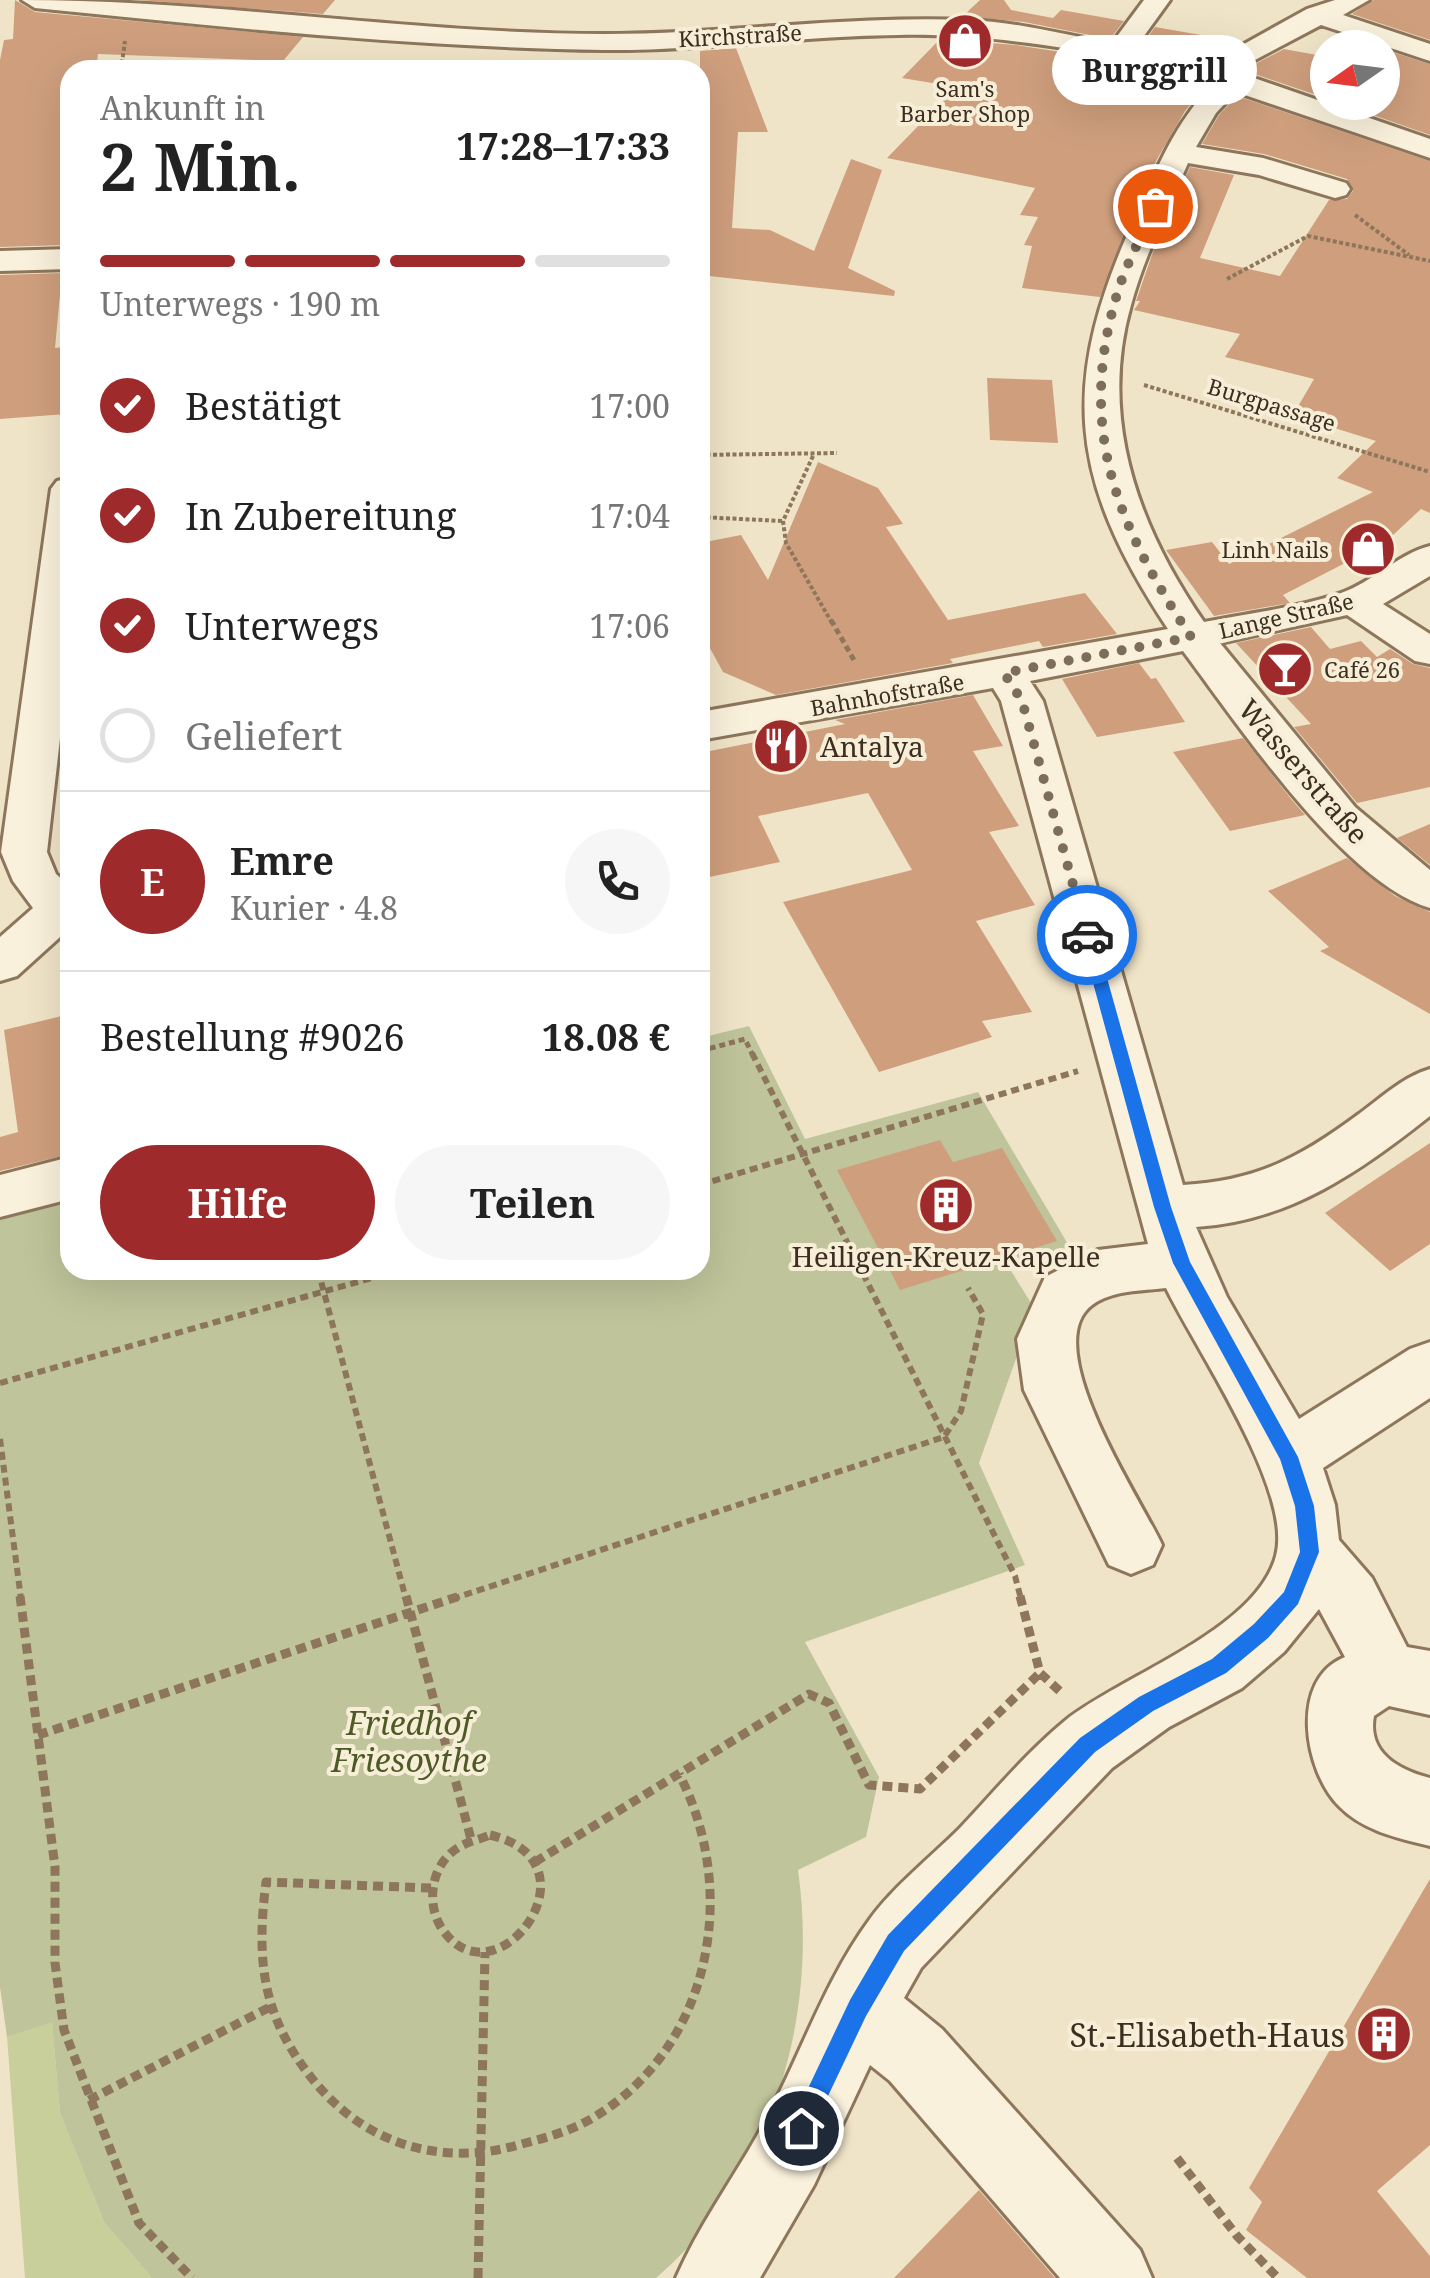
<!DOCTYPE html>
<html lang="de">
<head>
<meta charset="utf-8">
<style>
  :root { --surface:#fff; --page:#f6f6f6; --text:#222; --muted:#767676; --line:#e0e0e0; --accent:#9e2a2b }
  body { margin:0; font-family:"Noto Serif",serif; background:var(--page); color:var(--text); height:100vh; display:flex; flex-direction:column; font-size:38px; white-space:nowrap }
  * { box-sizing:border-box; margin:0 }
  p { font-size:32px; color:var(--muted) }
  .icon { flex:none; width:55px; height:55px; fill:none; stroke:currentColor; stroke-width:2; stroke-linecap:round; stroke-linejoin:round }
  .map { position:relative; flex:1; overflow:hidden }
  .side { position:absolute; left:60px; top:60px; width:650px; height:1220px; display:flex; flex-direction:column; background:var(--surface); border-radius:30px; box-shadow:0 10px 40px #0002 }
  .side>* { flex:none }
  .needle { width:65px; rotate:256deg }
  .controls { position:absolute; left:1310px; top:30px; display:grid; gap:20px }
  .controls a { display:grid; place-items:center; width:90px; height:90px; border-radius:50%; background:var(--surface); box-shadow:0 10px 40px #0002; font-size:50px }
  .pin { position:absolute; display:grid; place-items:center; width:85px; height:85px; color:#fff; margin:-42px; border:5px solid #fff; border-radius:50%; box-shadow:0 2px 10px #0007 }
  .courier { position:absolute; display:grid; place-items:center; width:100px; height:100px; margin:-50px; border:8px solid #1a73e8; border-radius:50%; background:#fff; color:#222; box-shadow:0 2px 12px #0007 }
  .bubble { position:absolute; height:70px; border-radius:35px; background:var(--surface); box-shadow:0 10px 40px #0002; font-size:32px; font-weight:700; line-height:70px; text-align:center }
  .summary em { font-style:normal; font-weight:700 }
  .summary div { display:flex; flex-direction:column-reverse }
  .summary { display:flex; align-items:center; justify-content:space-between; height:170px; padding:0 40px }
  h1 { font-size:65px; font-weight:700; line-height:75px }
  .bar { display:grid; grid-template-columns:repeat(4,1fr); gap:15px 10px; align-content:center; height:120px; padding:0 40px }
  .bar i { height:12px; border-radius:8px; background:var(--line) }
  .bar .on { background:var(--accent) }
  .bar p { grid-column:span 4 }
  .line { display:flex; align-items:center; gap:25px; padding:0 40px; border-top:2px solid var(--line) }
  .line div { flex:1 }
  .round { display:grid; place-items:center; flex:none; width:105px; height:105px; border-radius:52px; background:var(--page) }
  ol { padding:0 40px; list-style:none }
  li { display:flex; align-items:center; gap:30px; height:110px }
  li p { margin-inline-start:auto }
  li .icon { padding:10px; border-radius:50%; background:var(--accent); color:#fff; stroke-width:4 }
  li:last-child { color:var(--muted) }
  li i { width:55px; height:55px; border:5px solid var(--line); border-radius:50% }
  .cta { display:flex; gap:20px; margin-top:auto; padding:20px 40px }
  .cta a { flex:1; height:115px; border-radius:60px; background:var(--accent); color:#fff; font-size:40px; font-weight:700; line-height:115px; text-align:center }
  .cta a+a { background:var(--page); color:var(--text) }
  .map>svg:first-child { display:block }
  .green { fill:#c9cf9b }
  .cemetery { fill:#bfc49a }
  .building { fill:#cf9f7d }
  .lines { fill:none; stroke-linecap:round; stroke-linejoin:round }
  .minor-casing { stroke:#8d765c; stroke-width:6 }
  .path-far3 { stroke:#8d765c; stroke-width:4; stroke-dasharray:4 2.5; stroke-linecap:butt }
  .path-far2 { stroke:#8d765c; stroke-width:5; stroke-dasharray:6 4; stroke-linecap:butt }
  .path-far1 { stroke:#8d765c; stroke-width:6; stroke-dasharray:8 5; stroke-linecap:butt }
  .path { stroke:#8d765c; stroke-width:9; stroke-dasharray:10 6; stroke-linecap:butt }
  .minor { fill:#faf1dc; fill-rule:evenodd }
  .route { fill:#1a73e8 }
  .done { stroke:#7c6e5b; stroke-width:10; stroke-dasharray:0 18 }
  .labels { text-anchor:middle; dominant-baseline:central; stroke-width:8; stroke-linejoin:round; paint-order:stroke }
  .far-street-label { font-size:22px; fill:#3d2e20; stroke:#f7eed8 }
  .far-poi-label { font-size:22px; fill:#3d2e20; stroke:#f7eed8 }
  .poi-label { font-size:28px; fill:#3d2e20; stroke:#f7eed8; text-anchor:start }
  .street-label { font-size:28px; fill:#3d2e20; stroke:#f7eed8 }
  .near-park-label { font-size:32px; font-style:italic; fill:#4d5a26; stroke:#f7eed8 }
  .near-poi-label { font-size:32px; fill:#3d2e20; stroke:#f7eed8; text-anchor:end }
</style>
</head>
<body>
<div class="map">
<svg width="1430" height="2278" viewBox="0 0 1430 2278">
  <rect width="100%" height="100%" fill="#f0e4c8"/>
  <path class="green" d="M52,2021L60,2113L104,2222L152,2278H25L7,2037Z"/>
  <path class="cemetery" d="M749,1026L805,1139L978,1092L1072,1251L1010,1269L1034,1308L979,1463L1025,1565L805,1642L879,1777L866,1837L798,1870C819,2018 772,2179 656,2278H152L104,2222L60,2113L52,2022L7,2037L0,1987V1214L70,1196V1270H700V1038Z"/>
  <path class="building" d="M15,0L35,12L303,37L283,61L98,54L96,70H70V209L65,245L0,247V60L4,40L13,39Z
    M139,0H335L323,14Z
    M980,0H1004L1011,10L1053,18L1061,10L1124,21L1110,39L1024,22L963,16Z
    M1373,0H1430V40L1352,14Z
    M1155,27L1241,42L1207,60L1142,45Z
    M940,39L1016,45L1099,58L1206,86L1185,111L1156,161L1100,297L1022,288L1032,246L1024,245L1038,217L1020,215L1035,188L887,158L956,87L902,78Z
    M736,48L768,132H738L732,228L770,230L814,251L851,159L882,170L848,268L895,291L894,296L700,275V51Z
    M1284,49L1328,57V99L1243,70Z
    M1389,51L1430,64V135L1336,102H1382V66Z
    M1237,96L1430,161V513L1421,509L1362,564L1351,560L1283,595L1290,603L1214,616L1166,550L1212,542L1229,564L1373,492L1337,478L1376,441L1293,415L1314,379L1225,357L1240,334L1134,310L1140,301H1136L1153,252L1190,167L1234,175L1200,258L1280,276L1329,200L1347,199L1353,191L1347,179L1264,154L1202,144L1219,115Z
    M62,273L55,348L70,346L66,414L0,419V275Z
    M987,378L1052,380L1058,443L990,440Z
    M818,462L878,488L903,524L886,527L948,620L1085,593L1117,634L1043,647L1039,641L950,659L953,663L776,695L723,672L700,630V543L741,535L768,580Z
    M1311,627L1330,649L1361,641L1377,657L1390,649L1413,664L1430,668V787L1357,803L1294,727L1311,724L1236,643Z
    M1139,663L1151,679L1156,678L1185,722L1097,737L1062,679Z
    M973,695L1003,746L973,751L1019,826L989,832L1035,905L976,921L1032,1012L982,1021L992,1037L879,1072L783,902L912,870L868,793L758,816L780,862L700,879V753L845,724L835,720Z
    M1243,738L1292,800L1305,815L1230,831L1173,752Z
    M1430,824V865L1397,838Z
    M1347,858L1395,896L1430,912V1014L1320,951L1329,947L1268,891Z
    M70,1014V1154L0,1171V1137L18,1132L4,1030Z
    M940,1140L953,1162L1002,1148L1057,1241L900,1290L837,1170Z
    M1430,1143V1244L1390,1271L1325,1213Z
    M1430,1879V2145L1377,2191L1430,2256V2278H1307L1246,2230L1262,2202L1249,2188Z
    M979,2190L1055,2278H894Z"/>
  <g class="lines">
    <g class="minor-casing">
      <path id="minor" d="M22,0C217,0 411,34 605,34C727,34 848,15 970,20C1017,22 1065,35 1112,43L1144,0H1170L1136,47L1208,64L1307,9L1335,0H1369L1343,15L1430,44V61L1321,25L1234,71L1430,139V158L1236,92L1216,113L1196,147L1263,158L1346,183L1350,189L1346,195L1335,198L1259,175L1188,163C1168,209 1144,257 1131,305C1098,420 1139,528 1204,622C1249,613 1297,608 1341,593C1373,582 1398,554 1430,546V576L1383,604L1430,634V664L1415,661L1347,615L1220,643L1355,807L1430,870V908C1344,883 1237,723 1183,651L1030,681L1043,701L1183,1185C1256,1181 1300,1158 1359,1114C1382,1097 1403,1077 1430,1069V1116C1359,1172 1290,1221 1196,1227L1227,1297L1299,1419L1410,1349L1430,1342V1398L1323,1468L1335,1505L1339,1540L1372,1578L1407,1647L1430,1651V1715L1389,1706L1374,1716C1367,1753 1399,1770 1430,1778V1846C1398,1838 1363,1831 1339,1806C1304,1771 1289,1679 1345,1657L1319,1609L1284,1652L1242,1688L1169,1727L1112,1768L921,1968L904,1998L942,2029L1140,2250L1152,2278H1060L890,2081L870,2065L814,2185L760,2278H676C698,2227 731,2182 758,2134C798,2064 822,1984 870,1919C894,1886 931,1857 960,1828C994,1792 1028,1751 1066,1720C1125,1674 1256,1630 1276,1556C1294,1491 1196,1350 1166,1288C1141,1291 1113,1290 1092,1305C1037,1346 1141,1499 1162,1545L1153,1565L1131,1574L1109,1565L1024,1390L1017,1339L1045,1277L1098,1250L1148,1244L1001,701L993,688L700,740V712L1168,629C1066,476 1060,380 1136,215C1157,168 1176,121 1213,84C1124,53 993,33 899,35C800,36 701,51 603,50C413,47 223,27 35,8Z
        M70,249V269L0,271V251Z
        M70,478V651L47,852L56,874L70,886V928L17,976L0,981V937L33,908L13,881L1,852L51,489L57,481Z
        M70,1157V1199L0,1217V1175Z"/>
    </g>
    <path class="path-far3" d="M121,70L125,41
      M1355,215L1409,255
      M1227,279L1308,236L1430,261
      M1144,385L1430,472
      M700,455L837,453
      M813,456L783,521L786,543L832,623
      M700,517L783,521"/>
    <path class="path-far2" d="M831,620L854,660
      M700,1051L745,1039L753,1056"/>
    <path class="path-far1" d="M752,1053L1015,1576L1021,1599
      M700,1185L1078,1071
      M318,1270L406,1599
      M0,1383L400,1270
      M0,1439L21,1599
      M452,1599L944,1437L961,1411L983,1314L968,1288"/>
    <path class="path" d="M20,1596L55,1867V1963L64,2030L139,2223L192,2278
      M406,1596L471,1839
      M1020,1596L1040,1673L1063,1694
      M38,1735L460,1596
      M490,1835C603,1861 499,2003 445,1933C424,1907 430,1862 461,1846C470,1841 481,1839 490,1835Z
      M535,1862L809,1694L829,1703L869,1785L920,1789L1040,1673
      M431,1888L266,1882C256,1961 262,2017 314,2081C365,2144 441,2167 518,2145C545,2138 572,2131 596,2116C713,2044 739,1889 679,1774
      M89,2100L270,2007
      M1177,2158L1237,2236L1278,2278
      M478,2278L485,1952"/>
    <use href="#minor" class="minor"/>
  </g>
  <path class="route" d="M1087,930L1095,935L1171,1207L1190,1262L1298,1457L1314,1506L1319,1552L1298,1604L1268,1638L1226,1673L1153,1711L1095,1752L904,1951L866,2016L809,2136L801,2140L793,2136L789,2128L793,2120L850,2000L888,1935L1080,1738L1139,1697L1212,1659L1254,1624L1284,1592L1300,1552L1295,1506L1280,1459L1173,1263L1154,1207L1080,935Z"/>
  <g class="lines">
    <path class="done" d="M1087,935L1022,701L1004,673L1191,637C1116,524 1076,427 1118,291C1127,262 1143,234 1155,206"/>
  </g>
  <defs>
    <g id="shop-disc" transform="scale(2.875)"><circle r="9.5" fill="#9e2a2b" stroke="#f7eed8"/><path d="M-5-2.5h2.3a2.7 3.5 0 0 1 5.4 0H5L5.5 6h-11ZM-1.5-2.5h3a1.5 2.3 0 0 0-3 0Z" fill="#fff"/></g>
    <g id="bar-disc" transform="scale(2.875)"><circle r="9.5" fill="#9e2a2b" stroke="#f7eed8"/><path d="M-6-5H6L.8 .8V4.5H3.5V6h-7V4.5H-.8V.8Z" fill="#fff"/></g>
    <g id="restaurant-disc" transform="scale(2.875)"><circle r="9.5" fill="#9e2a2b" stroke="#f7eed8"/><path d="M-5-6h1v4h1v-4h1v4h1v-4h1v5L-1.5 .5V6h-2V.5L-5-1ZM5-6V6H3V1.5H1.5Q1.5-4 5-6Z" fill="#fff"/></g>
    <g id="building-disc" transform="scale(2.875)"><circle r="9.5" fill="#9e2a2b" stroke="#f7eed8"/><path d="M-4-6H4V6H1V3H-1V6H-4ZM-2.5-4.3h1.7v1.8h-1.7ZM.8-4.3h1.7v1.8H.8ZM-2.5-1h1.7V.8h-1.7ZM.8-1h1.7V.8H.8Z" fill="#fff"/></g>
  </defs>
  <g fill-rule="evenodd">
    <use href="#shop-disc" x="965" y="41"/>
    <use href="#shop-disc" x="1368" y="549"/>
    <use href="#bar-disc" x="1285" y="669"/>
    <use href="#restaurant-disc" x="781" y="746"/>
    <use href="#building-disc" x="946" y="1205"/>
    <use href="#building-disc" x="1384" y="2034"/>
  </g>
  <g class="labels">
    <g class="far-street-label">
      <text transform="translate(740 35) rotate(-3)">Kirchstraße</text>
      <text transform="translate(1272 404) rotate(17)">Burgpassage</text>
      <text transform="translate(1286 615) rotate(-13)">Lange Straße</text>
      <text transform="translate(887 694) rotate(-10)">Bahnhofstraße</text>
    </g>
    <g class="far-poi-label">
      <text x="965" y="88">Sam's<tspan x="965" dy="25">Barber Shop</tspan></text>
      <text x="1329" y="549" text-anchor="end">Linh Nails</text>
      <text x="1324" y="669" text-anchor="start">Café 26</text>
    </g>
    <g class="poi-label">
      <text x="820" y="746">Antalya</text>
      <text x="946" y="1256" text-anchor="middle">Heiligen-Kreuz-Kapelle</text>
    </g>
    <g class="street-label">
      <text transform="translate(1304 771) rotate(49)">Wasserstraße</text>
    </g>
    <g class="near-park-label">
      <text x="409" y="1722">Friedhof<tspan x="409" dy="37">Friesoythe</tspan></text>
    </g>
    <g class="near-poi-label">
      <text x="1345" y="2034">St.-Elisabeth-Haus</text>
    </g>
  </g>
</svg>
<div class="controls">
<a><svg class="needle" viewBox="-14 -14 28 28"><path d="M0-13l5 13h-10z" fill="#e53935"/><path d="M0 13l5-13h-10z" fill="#767676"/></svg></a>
</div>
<div class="pin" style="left:1155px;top:206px;background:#ea580c"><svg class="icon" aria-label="bag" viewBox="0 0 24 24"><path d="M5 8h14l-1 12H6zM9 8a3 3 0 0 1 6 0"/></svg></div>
<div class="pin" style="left:801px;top:2128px;background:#1f2937"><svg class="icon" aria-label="home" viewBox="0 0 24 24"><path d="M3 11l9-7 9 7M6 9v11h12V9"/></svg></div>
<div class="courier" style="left:1087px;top:935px"><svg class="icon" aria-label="car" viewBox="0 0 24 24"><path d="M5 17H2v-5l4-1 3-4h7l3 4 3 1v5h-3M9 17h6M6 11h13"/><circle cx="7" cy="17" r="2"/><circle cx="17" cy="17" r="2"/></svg></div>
<div class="bubble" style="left:1052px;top:35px;width:205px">Burggrill</div>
<section class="side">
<div class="summary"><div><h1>2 Min.</h1><p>Ankunft in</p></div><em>17:28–17:33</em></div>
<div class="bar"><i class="on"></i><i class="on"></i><i class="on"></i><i></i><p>Unterwegs · 190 m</p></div>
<ol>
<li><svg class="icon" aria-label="check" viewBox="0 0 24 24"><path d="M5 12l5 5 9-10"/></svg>Bestätigt<p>17:00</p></li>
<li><svg class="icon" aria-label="check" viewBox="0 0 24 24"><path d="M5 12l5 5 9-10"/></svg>In Zubereitung<p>17:04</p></li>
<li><svg class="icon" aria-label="check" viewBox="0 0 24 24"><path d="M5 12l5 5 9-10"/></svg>Unterwegs<p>17:06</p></li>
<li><i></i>Geliefert</li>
</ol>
<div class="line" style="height:180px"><b class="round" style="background:var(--accent);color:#fff">E</b><div><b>Emre</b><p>Kurier · 4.8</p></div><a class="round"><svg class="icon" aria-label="phone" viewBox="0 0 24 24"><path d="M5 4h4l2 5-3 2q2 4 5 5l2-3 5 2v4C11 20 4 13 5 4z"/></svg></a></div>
<div class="line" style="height:130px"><div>Bestellung #9026</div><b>18.08 €</b></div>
<div class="cta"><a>Hilfe</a><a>Teilen</a></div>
</section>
</div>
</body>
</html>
